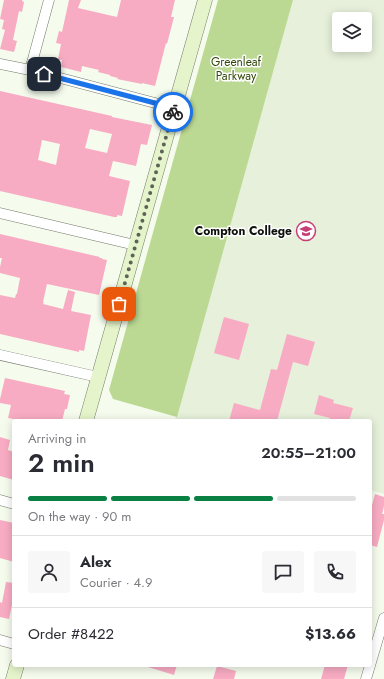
<!DOCTYPE html>
<html lang="en">
<head>
<meta charset="utf-8">
<style>
  :root { --surface:#fff; --page:#f7f7f7; --text:#2b2b33; --muted:#7c7c81; --line:#e1e1e2; --accent:#0b8043 }
  body { margin:0; font-family:Jost,sans-serif; background:var(--page); color:var(--text); height:100vh; display:flex; flex-direction:column; font-size:15px; white-space:nowrap }
  * { box-sizing:border-box; margin:0 }
  p { font-size:13px; color:var(--muted) }
  .icon { flex:none; width:22px; height:22px; fill:none; stroke:currentColor; stroke-width:2; stroke-linecap:round; stroke-linejoin:round }
  .map { position:relative; flex:1; overflow:hidden }
  .side { position:absolute; left:12px; top:419px; width:360px; height:248px; display:flex; flex-direction:column; background:var(--surface); border-radius:4px; box-shadow:0 2px 10px #0003 }
  .side>* { flex:none }
  .buttons { position:absolute; left:332px; top:12px; display:grid; gap:8px }
  .buttons a { display:grid; place-items:center; width:40px; height:40px; border-radius:4px; background:var(--surface); box-shadow:0 2px 10px #0003; font-size:20px }
  .pin { position:absolute; display:grid; place-items:center; width:34px; height:34px; color:#fff; margin:-17px; border-radius:8px; box-shadow:0 2px 6px #0006 }
  .courier { position:absolute; display:grid; place-items:center; width:40px; height:40px; margin:-20px; border:3px solid #1a73e8; border-radius:50%; background:#fff; color:#222; box-shadow:0 1px 5px #0007 }
  .summary em { font-style:normal; font-weight:600 }
  .summary div { display:flex; flex-direction:column-reverse }
  .summary { display:flex; align-items:center; justify-content:space-between; height:68px; padding:0 16px }
  h1 { font-size:26px; font-weight:600; line-height:30px }
  .bar { display:grid; grid-template-columns:repeat(4,1fr); gap:6px 4px; align-content:center; height:48px; padding:0 16px }
  .bar i { height:5px; border-radius:3px; background:var(--line) }
  .bar .selected { background:var(--accent) }
  .bar p { grid-column:span 4 }
  .line { display:flex; align-items:center; gap:10px; padding:0 16px; border-top:1px solid var(--line) }
  .line div { flex:1 }
  .round { display:grid; place-items:center; flex:none; width:42px; height:42px; border-radius:4px; background:var(--page) }
  .map>svg:first-child { display:block }
  .built { fill:#e6f0da; fill-rule:evenodd }
  .green { fill:#bbd993 }
  .building { fill:#f8acc4; fill-rule:evenodd }
  .lines { fill:none; stroke-linecap:round; stroke-linejoin:round }
  .street-casing { stroke:#73796c; stroke-width:11 }
  .secondary-casing { stroke:#73796c; stroke-width:15 }
  .street { stroke:#fff; stroke-width:10 }
  .secondary { stroke:#e5f4ca; stroke-width:14 }
  .done { stroke:#5e635a; stroke-width:4; stroke-dasharray:0 7.2 }
  .route { stroke:#1a73e8; stroke-width:5 }
  .labels { text-anchor:middle; dominant-baseline:central; stroke-width:3; stroke-linejoin:round; paint-order:stroke }
  .park-label { font-size:12px; fill:#33480a; stroke:#fff }
  .poi-label { font-size:12px; font-weight:bold; fill:#0d100b; stroke:#fff; text-anchor:end }
</style>
</head>
<body>
<div class="map">
<svg width="384" height="679" viewBox="0 0 384 679">
  <rect width="100%" height="100%" fill="#f5fced"/>
  <path class="built" d="M293,0H384V494L370,490V421H175ZM339,19H365V45H339Z"/>
  <path class="green" d="M218,0H293L177,417L113,399L109,390Z"/>
  <path class="building" d="M4,0H22V1L24,2L22,12L19,11L13,40L17,41L14,52L0,49L5,30L2,29L4,20L0,19Z
    M69,0H81L78,8L117,17L121,0H175L171,17H174L167,44L166,43L155,86L142,83V84L117,79L118,78L110,76V75L98,72L99,70L82,66L81,72L61,67L62,60L58,59L61,44L56,43L59,31L62,32Z
    M0,91L112,116V117L152,125L147,145L141,144L136,166L113,161L109,176L130,181L122,216L117,215V217H114L0,191ZM90,129L112,134L107,153L85,148ZM42,140L60,144L56,165L38,160Z
    M0,234L100,257L99,258H102V259L107,260L99,295L47,284L43,302H44L43,304L63,309L68,290L75,292L71,311L91,315L84,351L79,350V352L0,334V295L15,298L16,294H17L20,278L0,273V267L2,258H0Z
    M224,317L249,324L239,360L214,353Z
    M287,334L315,342L308,366L293,362L277,421H229L234,403L260,410L271,369L277,370Z
    M5,378L65,391L64,394L70,395L67,409H65L62,421H23L8,418L11,405L0,403V399Z
    M319,395L334,400L333,403L353,408L349,421H329L330,418L314,414Z
    M0,437L10,440L8,450L14,452V480L0,476Z
    M375,494L384,497V506L382,514H384V520L377,547L370,545V505H372Z
    M0,520L14,523V562L0,558Z
    M6,582L14,583V596L9,619L0,617V602L2,603Z
    M148,665H177L174,675L148,667Z
    M325,665H348L344,679H321Z
    M217,666L236,671L234,679H213Z"/>
  <g class="lines">
    <g class="street-casing">
      <path id="street" d="M0,64L30,70L174,108
        M30,70L49,0
        M0,213L135,245
        M0,355L98,377
        M0,500L14,504
        M0,640L14,644
        M366,679L384,618"/>
    </g>
    <g class="secondary-casing">
      <path id="secondary" d="M86,421L205,0
        M13,679L17,665"/>
    </g>
    <use href="#street" class="street"/>
    <use href="#secondary" class="secondary"/>
  </g>
  <g class="lines">
    <path class="done" d="M119,304L173,112"/>
    <path class="route" d="M44,74L174,108L173,112"/>
  </g>
  <defs>
    <g id="university-ring" transform="scale(1)"><circle r="9.5" fill="#fff" stroke="#c73e77" stroke-width="1.5"/><path d="M0-5L7-2L0 1L-7-2ZM-4 1L0 2.5L4 1V4Q0 6-4 4Z" fill="#c73e77"/></g>
  </defs>
  <g fill-rule="evenodd">
    <use href="#university-ring" x="306" y="231"/>
  </g>
  <g class="labels">
    <g class="park-label">
      <text x="236" y="62">Greenleaf<tspan x="236" dy="14">Parkway</tspan></text>
    </g>
    <g class="poi-label">
      <text x="292" y="231">Compton College</text>
    </g>
  </g>
</svg>
<div class="buttons">
<a><svg class="icon" aria-label="layers" viewBox="0 0 24 24"><path d="M12 4l9 5-9 5-9-5zM3 14l9 5 9-5"/></svg></a>
</div>
<div class="pin" style="left:119px;top:304px;background:#ea580c"><svg class="icon" aria-label="bag" viewBox="0 0 24 24"><path d="M5 8h14l-1 12H6zM9 8a3 3 0 0 1 6 0"/></svg></div>
<div class="pin" style="left:44px;top:74px;background:#1f2937"><svg class="icon" aria-label="home" viewBox="0 0 24 24"><path d="M3 11l9-7 9 7M6 9v11h12V9"/></svg></div>
<div class="courier" style="left:173px;top:112px"><svg class="icon" aria-label="bike" viewBox="0 0 24 24"><circle cx="6" cy="16" r="4"/><circle cx="18" cy="16" r="4"/><path d="M6 16l4-8h5l3 8M10 8l3 8H6M13 5h3"/></svg></div>
<section class="side">
<div class="summary"><div><h1>2 min</h1><p>Arriving in</p></div><em>20:55–21:00</em></div>
<div class="bar"><i class="selected"></i><i class="selected"></i><i class="selected"></i><i></i><p>On the way · 90 m</p></div>
<div class="line" style="height:72px"><a class="round"><svg class="icon" aria-label="person" viewBox="0 0 24 24"><circle cx="12" cy="8" r="4"/><path d="M4 21q1-7 8-7t8 7"/></svg></a><div><b>Alex</b><p>Courier · 4.9</p></div><a class="round"><svg class="icon" aria-label="chat" viewBox="0 0 24 24"><path d="M4 5h16v11H9l-5 4z"/></svg></a><a class="round"><svg class="icon" aria-label="phone" viewBox="0 0 24 24"><path d="M5 4h4l2 5-3 2q2 4 5 5l2-3 5 2v4C11 20 4 13 5 4z"/></svg></a></div>
<div class="line" style="height:52px"><div>Order #8422</div><b>$13.66</b></div>
</section>
</div>
</body>
</html>
